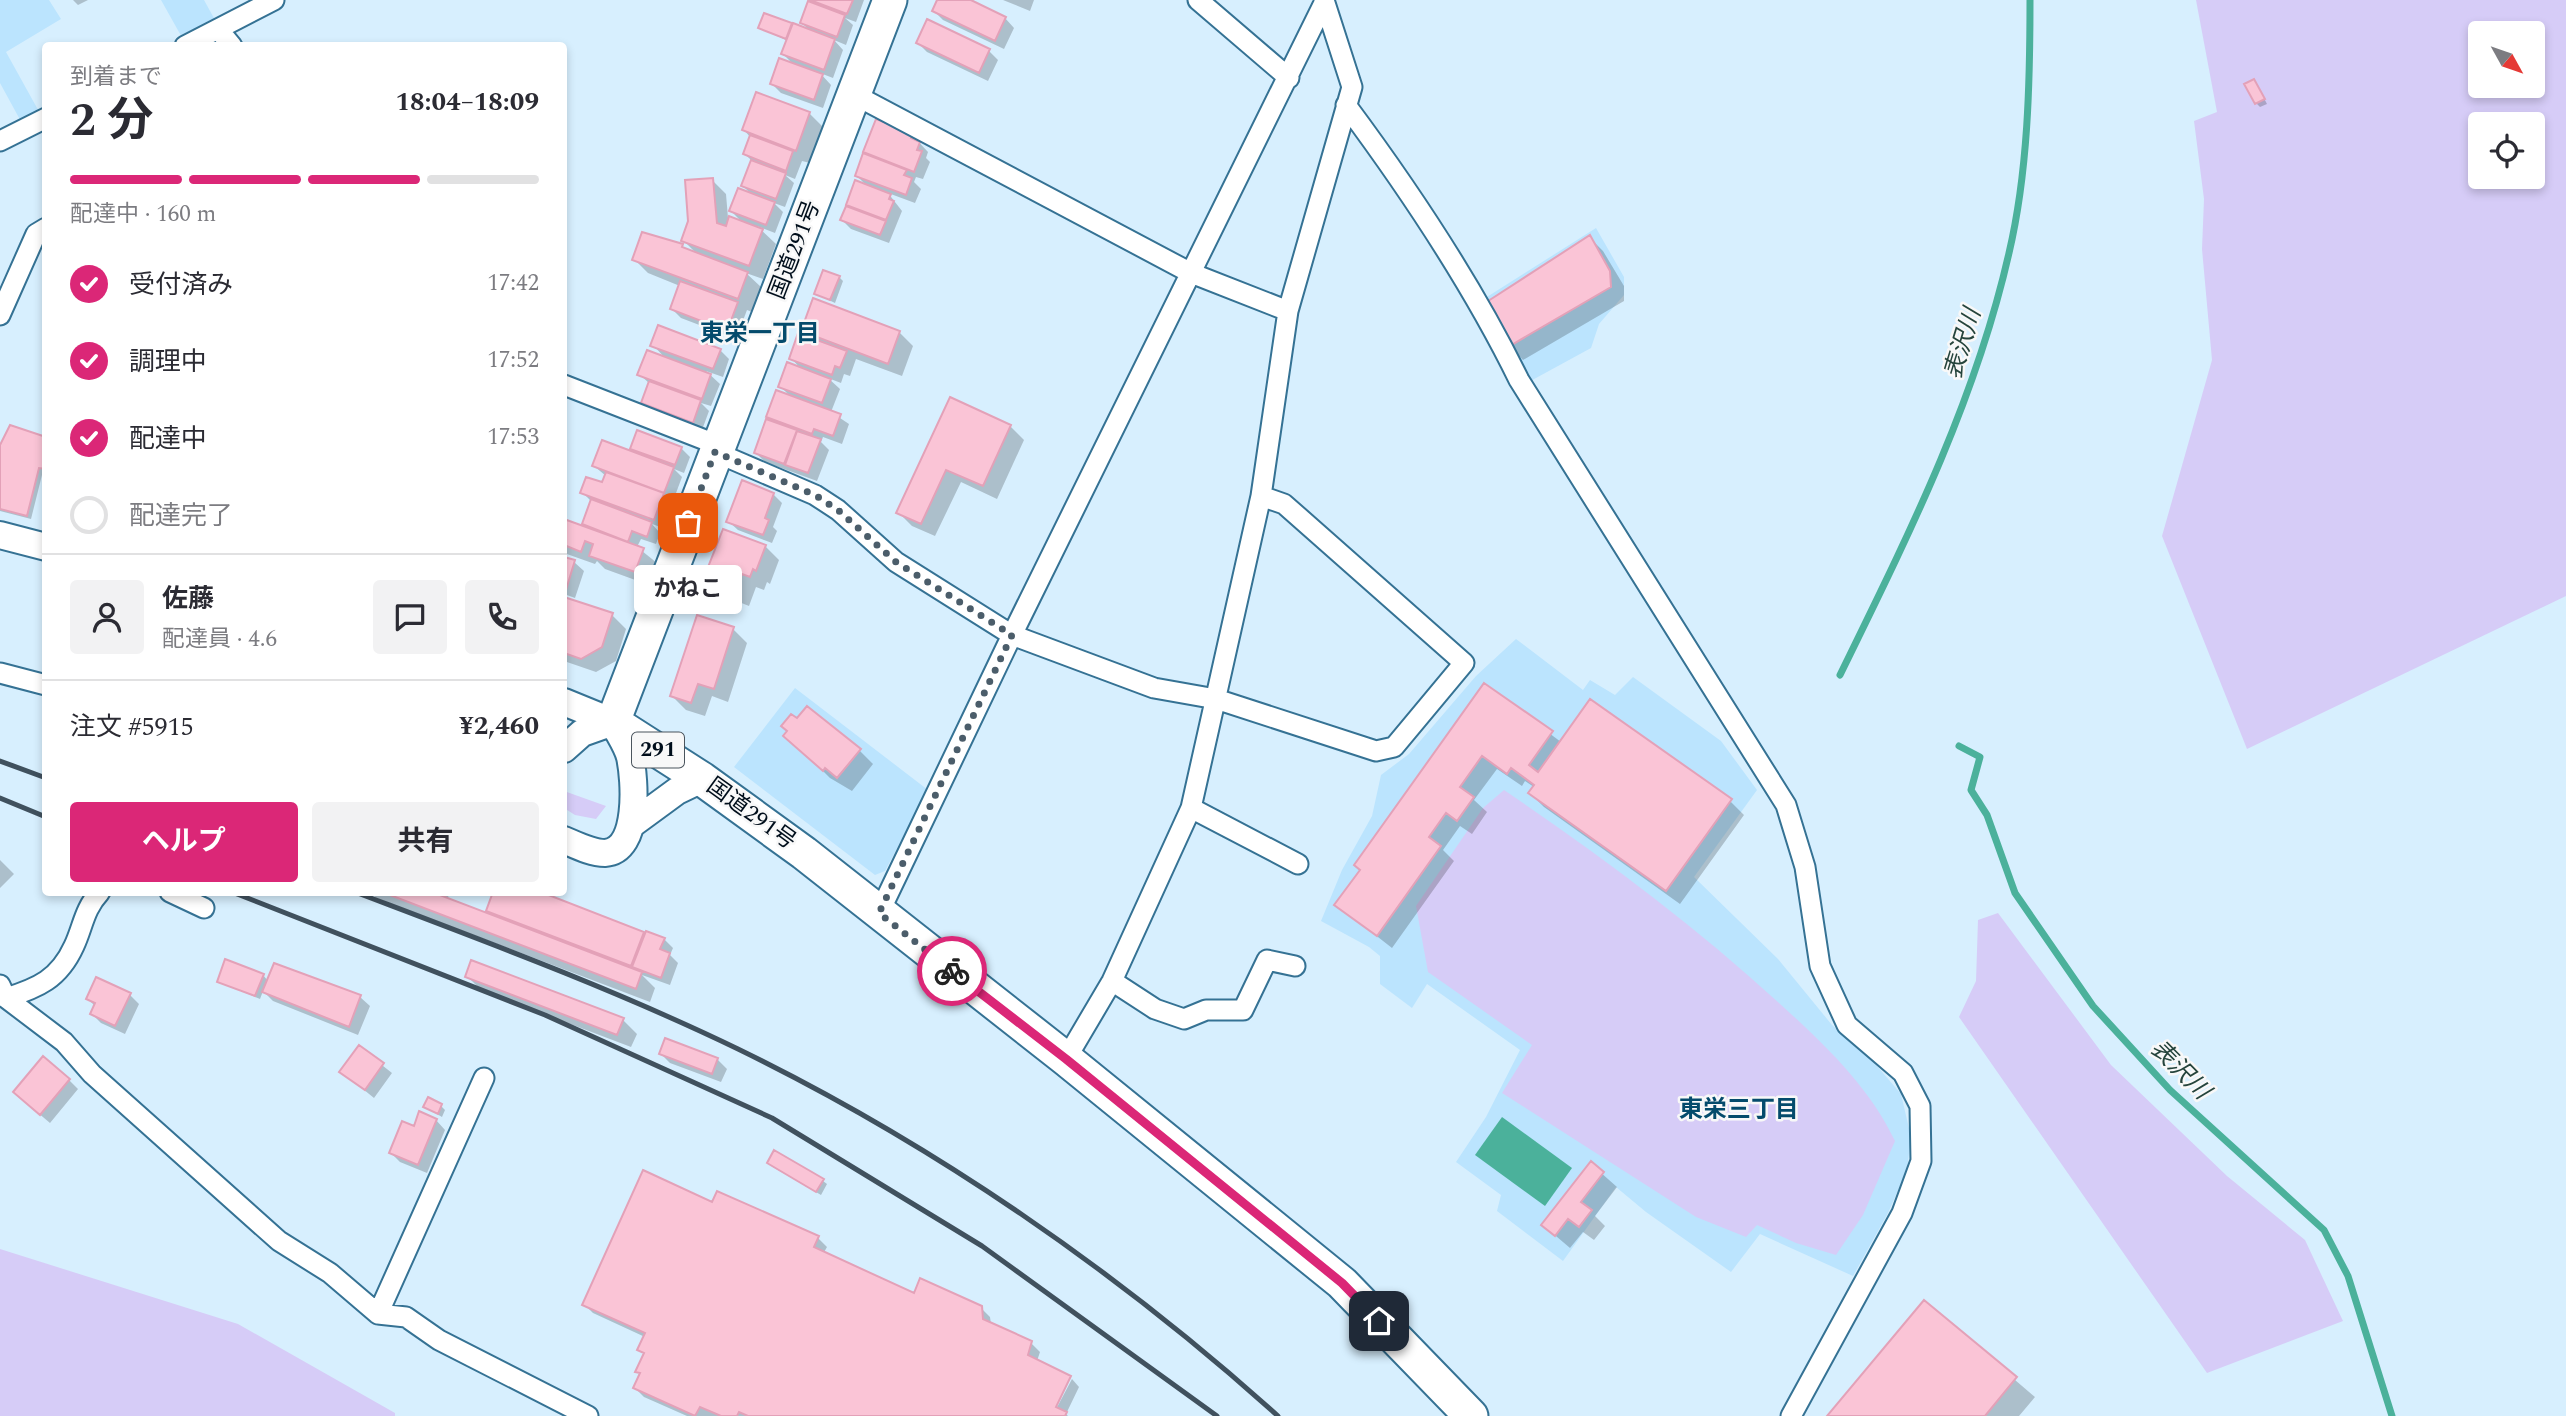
<!DOCTYPE html>
<html lang="ja">
<head>
<meta charset="utf-8">
<style>
  :root { --surface:#fff; --page:#f2f2f3; --text:#2b2b33; --muted:#7c7c81; --line:#e1e1e2; --accent:#db2777 }
  body { margin:0; font-family:Spectral,"Noto Sans JP",serif; background:var(--page); color:var(--text); height:100vh; display:flex; flex-direction:column; font-size:26px; white-space:nowrap }
  * { box-sizing:border-box; margin:0 }
  p { font-size:23px; color:var(--muted) }
  .icon { flex:none; width:38px; height:38px; fill:none; stroke:currentColor; stroke-width:2; stroke-linecap:round; stroke-linejoin:round }
  .map { position:relative; flex:1; overflow:hidden }
  .details { position:absolute; left:42px; top:42px; width:525px; height:854px; display:flex; flex-direction:column; background:var(--surface); border-radius:7px; box-shadow:0 4px 10px #0003 }
  .details>* { flex:none }
  .needle { width:46px; rotate:130deg }
  .controls { position:absolute; left:2468px; top:21px; display:grid; gap:14px }
  .controls a { display:grid; place-items:center; width:77px; height:77px; border-radius:7px; background:var(--surface); box-shadow:0 4px 10px #0003; font-size:35px }
  .pin { position:absolute; display:grid; place-items:center; width:60px; height:60px; color:#fff; margin:-30px; border-radius:14px; box-shadow:0 4px 10px #0006 }
  .courier { position:absolute; display:grid; place-items:center; width:70px; height:70px; margin:-35px; border:5px solid #db2777; border-radius:50%; background:#fff; color:#222; box-shadow:0 2px 9px #0007 }
  .bubble { position:absolute; height:49px; border-radius:7px; background:var(--surface); box-shadow:0 4px 10px #0003; font-size:23px; font-weight:700; line-height:49px; text-align:center }
  .overview em { font-style:normal; font-weight:700 }
  .overview div { display:flex; flex-direction:column-reverse }
  .overview { display:flex; align-items:center; justify-content:space-between; height:119px; padding:0 28px }
  h1 { font-size:46px; font-weight:700; line-height:52px }
  .bar { display:grid; grid-template-columns:repeat(4,1fr); gap:10px 7px; align-content:center; height:84px; padding:0 28px }
  .bar i { height:9px; border-radius:5px; background:var(--line) }
  .bar .on { background:var(--accent) }
  .bar p { grid-column:span 4 }
  .line { display:flex; align-items:center; gap:18px; padding:0 28px; border-top:2px solid var(--line) }
  .line div { flex:1 }
  .round { display:grid; place-items:center; flex:none; width:74px; height:74px; border-radius:7px; background:var(--page) }
  ol { padding:0 28px; list-style:none }
  li { display:flex; align-items:center; gap:21px; height:77px }
  li p { margin-inline-start:auto }
  li .icon { padding:7px; border-radius:50%; background:var(--accent); color:#fff; stroke-width:4 }
  li:last-child { color:var(--muted) }
  li i { width:38px; height:38px; border:4px solid var(--line); border-radius:50% }
  .action { display:flex; gap:14px; margin-top:auto; padding:14px 28px }
  .action a { flex:1; height:80px; border-radius:7px; background:var(--accent); color:#fff; font-size:28px; font-weight:700; line-height:80px; text-align:center }
  .action a+a { background:var(--page); color:var(--text) }
  .map>svg:first-child { display:block }
  .built { fill:#bbe4fe }
  .green { fill:#d6ccf7; fill-rule:evenodd }
  .water { fill:#4bb19b }
  .shadow { fill:#0003 }
  .lines { fill:none; stroke-linecap:round; stroke-linejoin:round }
  .stream { stroke:#4bb19b; stroke-width:7 }
  .building { fill:#fac4d6; stroke:#e3a1b8; stroke-width:2 }
  .street-casing { stroke:#357294; stroke-width:23 }
  .secondary-casing { stroke:#357294; stroke-width:30 }
  .highway-casing { stroke:#357294; stroke-width:37 }
  .street { stroke:#fff; stroke-width:19 }
  .secondary { stroke:#fff; stroke-width:26 }
  .highway { stroke:#fff; stroke-width:33 }
  .rail { stroke:#40515e; stroke-width:5 }
  .done { stroke:#4b5d6a; stroke-width:7; stroke-dasharray:0 12.6 }
  .route { stroke:#db2777; stroke-width:9 }
  .labels { text-anchor:middle; dominant-baseline:central; stroke-width:5; stroke-linejoin:round; paint-order:stroke }
  .shield { fill:#f8f8f8; stroke:#4a545d; stroke-width:2 }
  .shield-label { font-size:21px; font-weight:bold; fill:#000e1b }
  .street-label { font-size:23px; fill:#000e1b; stroke:#f8f8f8 }
  .neighbourhood-label { font-size:24px; font-weight:bold; fill:#044b6c; stroke:#f8f8f8 }
  .water-label { font-size:24px; font-style:italic; fill:#25443c; stroke:#f8f8f8 }
</style>
</head>
<body>
<div class="map">
<svg width="2566" height="1416" viewBox="0 0 2566 1416">
  <rect width="100%" height="100%" fill="#d7effe"/>
  <path class="built" d="M0,0H49L61,19L6,52L42,117L24,127L0,83Z
    M161,0H204L215,20L184,41Z
    M1596,228L1624,277V295L1599,324L1591,348L1525,384L1479,302Z
    M1516,639L1583,690L1590,680L1615,695L1633,677L1721,741L1757,790L1694,877L1778,959L1832,1025L1871,1059L1901,1094L1911,1137L1907,1170L1888,1213L1853,1276L1760,1234L1731,1272L1646,1212L1616,1187L1563,1261L1497,1211L1501,1195L1456,1162L1486,1117L1520,1050L1427,984L1412,1008L1380,984V956L1369,947L1321,921L1342,870L1372,816L1381,775L1409,754L1476,676Z
    M795,688L928,790L885,871L875,875L734,767Z"/>
  <path class="green" d="M2196,0H2566V596L2247,749L2162,536L2212,360L2202,249L2204,199L2194,121L2217,112ZM2480,33H2532V86H2480ZM2480,124H2532V177H2480Z
    M1504,790C1601,856 1693,924 1779,1003C1823,1043 1869,1086 1895,1141L1863,1215L1836,1255L1796,1243L1757,1225L1746,1237L1696,1217L1502,1093L1532,1045L1428,972L1416,906L1483,808Z
    M564,791L606,806L596,819L575,815L564,808Z
    M1998,913L2111,1065L2227,1176L2305,1240L2343,1321L2207,1373L1959,1017L1976,981L1978,920Z
    M0,1249L238,1324L395,1413V1416H0Z"/>
  <path class="water" d="M1502,1117L1572,1168L1545,1206L1475,1155Z"/>
  <path class="shadow" d="M73,0H88L78,5Z
    M808,0H864L856,22L845,18L853,25L846,45L834,40L843,50L833,78L820,73L831,85L823,108L781,93L772,84L794,65L783,54L788,41L760,28L791,25L811,32L802,23Z
    M939,0H967L1005,18L1014,28L1004,49L943,20L934,11Z
    M1003,0H1034L1030,11Z
    M918,43L989,51L998,60L988,81L927,52Z
    M2257,85L2267,104L2260,107L2256,103Z
    M809,113L823,127L810,163L802,161L795,179L785,175L794,183L785,207L774,203L783,212L775,233L757,226L776,244L763,279L746,273L761,287L752,312L747,310L736,339L681,318L672,309L680,286L648,273L634,259L663,242L664,238L698,255L683,240L712,180L726,194L728,218L744,224L731,211L752,195L743,186L752,161L745,154L751,138L744,130Z
    M877,122L912,135L928,152L926,158L930,162L923,179L916,177L914,182L921,189L915,203L888,193L902,211L889,243L851,229L842,220L856,183L868,187L857,176Z
    M1589,237L1603,251L1624,286V301L1523,360L1510,346Z
    M839,277L843,281L835,303L816,294Z
    M803,331L899,332L913,346L902,376L856,359L850,376L844,374L841,383L828,378L840,389L831,412L849,424L842,444L823,437L821,442L829,450L817,481L765,462L756,453L776,424L768,417L791,397L780,386L802,370L791,358L812,340Z
    M653,345L720,350L729,359L723,377L706,371L720,384L711,406L701,403L709,411L702,430L652,412L643,403L649,383L639,374L666,359Z
    M950,399L1010,426L1024,440L997,499L961,482L935,536L912,526L898,512Z
    M46,439V472L43,471L31,519L0,511V449Z
    M632,448H681L690,457L684,473L674,469L682,477L663,528L652,524L660,533L656,544L641,539L637,547L657,563L649,585L605,569L597,561L595,564L564,553V521L590,530L584,524L592,502L582,492L603,485L606,476L594,466L640,456Z
    M773,494L782,503L773,527L777,531L772,543L738,530L728,521Z
    M765,546L779,560L770,584L767,582L764,590L756,587L749,606L719,594L705,580Z
    M564,558L574,562L584,571L575,598L564,594Z
    M564,599L612,615L626,629L616,661L596,672L564,661Z
    M733,629L747,643L728,702L712,696L705,716L686,710L672,696Z
    M1485,685L1561,742L1730,801L1744,815L1680,904L1544,807L1530,793L1534,787L1525,781L1522,786L1497,769L1474,800L1487,812L1472,834L1460,826L1443,850L1454,861L1392,948L1337,905Z
    M860,751L873,764L852,791L830,778L816,764Z
    M0,860L14,874L0,888Z
    M371,892H427L437,896L434,892H450L447,900L497,919L488,910L643,933L664,939L673,948L670,955L678,963L670,985L642,975L655,988L650,1002L376,898Z
    M275,965L360,997L370,1006L358,1035L273,1001L263,991L260,999L219,982L263,975L268,981Z
    M467,976L623,1020L637,1034L631,1047L481,990Z
    M130,995L139,1004L125,1034L101,1023L92,1014L95,1006L88,999Z
    M666,1040L718,1060L727,1069L721,1082L670,1063L661,1054Z
    M359,1047L392,1073L374,1098L342,1072Z
    M69,1080L78,1089L50,1123L24,1101Z
    M441,1106L445,1110L442,1117L425,1107Z
    M436,1120L445,1130L427,1173L400,1162L391,1153L415,1128Z
    M775,1152L823,1181L827,1184L821,1195L773,1167L769,1163Z
    M1591,1164L1617,1187L1595,1216L1605,1226L1594,1240L1583,1232L1570,1248L1543,1225Z
    M713,1204L818,1238L827,1247L823,1254L915,1295L981,1308L990,1317L991,1324L1031,1343L1040,1352L1037,1361L1071,1378H1068L1050,1414L1053,1415L1072,1379L1079,1387L1066,1414L1068,1416H687L644,1397L635,1388L641,1375L637,1371L645,1355L639,1350L645,1337L593,1313L584,1304Z
    M1924,1302L2035,1397L2019,1416H1830Z"/>
  <g class="lines">
    <path class="stream" d="M1840,675C1907,538 1975,403 2009,253C2028,172 2030,83 2030,0
      M1959,746L1980,757L1971,790L1987,815L2015,893L2093,1006L2170,1090L2324,1230L2348,1276L2392,1416"/>
  </g>
  <path class="building" d="M810,0H853L847,14Z
    M937,0H971L1006,17L995,41L932,11Z
    M808,1L845,15L837,37L800,23Z
    M764,13L792,23L786,39L758,28Z
    M927,19L990,49L979,73L916,43Z
    M793,23L835,39L824,70L781,54Z
    M779,58L823,74L814,100L770,84Z
    M2254,79L2265,99L2255,104L2244,84Z
    M756,92L810,112L796,151L742,130Z
    M876,119L913,133L911,138L920,142L917,150L922,151L914,172L863,152Z
    M750,135L793,151L786,171L743,154Z
    M863,153L907,170L904,175L912,178L906,195L855,176Z
    M751,160L786,173L776,199L741,186Z
    M713,178L717,223L726,226L729,216L763,229L749,266L681,241L688,221L685,180Z
    M855,180L891,194L889,199L894,201L886,220L846,205Z
    M738,188L775,202L766,225L729,211Z
    M846,206L886,221L880,235L840,220Z
    M642,232L683,244L682,247L748,272L738,299L632,260Z
    M1590,235L1610,271L1611,287L1508,347L1485,303Z
    M823,270L840,276L830,300L814,294Z
    M680,281L738,302L727,331L670,309Z
    M813,298L900,331L888,364L801,331Z
    M658,325L721,349L713,369L650,346Z
    M798,333L847,351L840,368L835,366L832,375L789,359Z
    M647,350L711,374L702,399L637,375Z
    M787,362L831,379L822,403L778,387Z
    M649,381L701,400L693,423L641,403Z
    M776,390L841,414L833,436L814,429L812,434L766,417Z
    M950,397L1011,425L983,486L946,470L921,524L896,513Z
    M766,419L797,430L784,464L754,453Z
    M10,425L46,437V469L39,468L27,516L0,509V445Z
    M637,430L682,447L675,465L630,449Z
    M797,431L821,439L808,473L785,465Z
    M602,440L674,467L664,493L592,466Z
    M606,472L664,493L654,520L580,493L586,477L602,482Z
    M742,480L774,493L765,518L769,520L763,535L726,522Z
    M591,499L652,522L647,537L632,531L628,542L582,524Z
    M564,519L644,548L635,572L589,556L593,544L585,541L581,552L564,545Z
    M723,529L766,545L756,571L753,569L750,577L742,574L735,593L703,580Z
    M564,557L575,560L566,590L564,589Z
    M564,597L613,613L602,647L581,659L564,653Z
    M697,615L734,627L714,689L698,684L691,703L670,696Z
    M1484,683L1553,731L1529,765L1538,772L1590,699L1732,799L1666,891L1528,793L1534,785L1511,768L1507,774L1482,756L1460,787L1474,797L1457,821L1446,813L1429,837L1441,846L1377,936L1334,905L1360,870L1354,865Z
    M807,706L861,749L837,778L825,768L823,771L783,736L787,731L781,726L791,714L797,718Z
    M382,892H432L642,972L636,989Z
    M493,892H541L644,932L631,966L486,911Z
    M646,931L665,938L660,949L670,953L661,978L632,967Z
    M225,959L264,974L255,996L217,982Z
    M471,960L624,1018L617,1035L465,977Z
    M274,963L361,995L349,1027L262,992Z
    M96,977L131,993L115,1026L90,1014L95,1003L86,999Z
    M665,1038L718,1058L712,1074L659,1054Z
    M359,1045L384,1063L365,1090L339,1072Z
    M43,1056L70,1079L40,1115L13,1092Z
    M428,1097L442,1104L438,1114L423,1107Z
    M419,1111L437,1119L418,1165L389,1153L402,1121L414,1126Z
    M774,1150L824,1179L816,1192L767,1163Z
    M1591,1161L1604,1172L1581,1202L1592,1210L1579,1227L1568,1219L1555,1236L1541,1225Z
    M643,1170L712,1202L717,1191L819,1236L814,1247L914,1293L920,1278L982,1306L983,1319L1032,1341L1028,1355L1071,1376L1056,1407L1067,1412L1065,1416H748L739,1412L737,1416H721L700,1407L695,1416L633,1388L640,1373L635,1372L644,1353L637,1350L645,1333L582,1305Z
    M1924,1300L2017,1377L1985,1416H1827Z"/>
  <g class="lines">
    <g class="street-casing">
      <path id="street" d="M1198,0L1289,78
        M218,29L232,46
        M185,46L274,0
        M855,95L1191,273L1288,311
        M1346,105C1410,191 1472,284 1519,380L1786,805L1805,867L1820,966L1847,1025L1903,1073L1920,1106L1921,1161L1902,1213L1791,1416
        M0,141L46,118
        M0,315L36,234L46,228
        M564,385L718,445
        M715,452L815,495L838,510L896,562L1012,635L1154,688L1216,699L1376,751L1394,747L1464,663L1284,504L1261,496
        M0,673L46,685
        M1191,808L1298,864
        M170,892L204,908
        M879,913L1012,635L1324,3
        M1112,981L1155,1009L1184,1019L1206,1010H1243L1267,960L1295,966
        M0,985L6,998L64,1042L92,1074L279,1241L330,1273L378,1314L406,1317L439,1340L588,1416
        M6,998C38,988 59,979 74,946C83,927 84,909 100,892
        M1066,1059L1112,981L1191,808L1261,496L1288,311L1352,87L1324,0
        M378,1314L484,1078"/>
    </g>
    <g class="secondary-casing">
      <path id="secondary" d="M0,535L46,547
        M564,702L613,722C618,733 627,745 630,757C635,780 640,851 605,853C591,853 576,845 564,840
        M564,749L582,733L613,722
        M632,824L677,791L702,779"/>
    </g>
    <g class="highway-casing">
      <path id="highway" d="M890,0L613,722L702,779L804,853L1066,1059L1342,1283L1471,1416"/>
    </g>
    <use href="#street" class="street"/>
    <use href="#secondary" class="secondary"/>
    <use href="#highway" class="highway"/>
    <path class="rail" d="M0,761L46,778
      M0,798L46,817
      M232,892L545,1015L772,1118L982,1246L1217,1416
      M355,892C484,941 614,989 738,1049C933,1144 1117,1271 1278,1416"/>
  </g>
  <g class="lines">
    <path class="done" d="M688,523L715,452L815,495L838,510L896,562L1012,635L879,913L952,971"/>
    <path class="route" d="M952,971L1066,1059L1342,1283L1379,1321"/>
  </g>
  <g class="labels">
    <rect class="shield" x="632" y="732.5" width="52" height="35" rx="5"/>
    <g class="shield-label">
      <text x="658" y="750">291</text>
    </g>
    <g class="street-label">
      <text transform="translate(795 250) rotate(-69)">国道291号</text>
      <text transform="translate(751 814) rotate(36)">国道291号</text>
    </g>
    <g class="neighbourhood-label">
      <text x="760" y="334">東栄一丁目</text>
      <text x="1739" y="1110">東栄三丁目</text>
    </g>
    <g class="water-label">
      <text transform="translate(1963 344) rotate(-73)">表沢川</text>
      <text transform="translate(2180 1070) rotate(45)">表沢川</text>
    </g>
  </g>
</svg>
<div class="controls">
<a><svg class="needle" viewBox="-14 -14 28 28"><path d="M0-13l5 13h-10z" fill="#e53935"/><path d="M0 13l5-13h-10z" fill="#7c7c81"/></svg></a>
<a><svg class="icon" aria-label="locate" viewBox="0 0 24 24"><circle cx="12" cy="12" r="6"/><path d="M12 2v4M12 18v4M2 12h4M18 12h4"/></svg></a>
</div>
<div class="pin" style="left:688px;top:523px;background:#ea580c"><svg class="icon" aria-label="bag" viewBox="0 0 24 24"><path d="M5 8h14l-1 12H6zM9 8a3 3 0 0 1 6 0"/></svg></div>
<div class="pin" style="left:1379px;top:1321px;background:#1f2937"><svg class="icon" aria-label="home" viewBox="0 0 24 24"><path d="M3 11l9-7 9 7M6 9v11h12V9"/></svg></div>
<div class="courier" style="left:952px;top:971px"><svg class="icon" aria-label="bike" viewBox="0 0 24 24"><circle cx="6" cy="16" r="4"/><circle cx="18" cy="16" r="4"/><path d="M6 16l4-8h5l3 8M10 8l3 8H6M13 5h3"/></svg></div>
<div class="bubble" style="left:634px;top:565px;width:108px">かねこ</div>
<section class="details">
<div class="overview"><div><h1>2 分</h1><p>到着まで</p></div><em>18:04–18:09</em></div>
<div class="bar"><i class="on"></i><i class="on"></i><i class="on"></i><i></i><p>配達中 · 160 m</p></div>
<ol>
<li><svg class="icon" aria-label="check" viewBox="0 0 24 24"><path d="M5 12l5 5 9-10"/></svg>受付済み<p>17:42</p></li>
<li><svg class="icon" aria-label="check" viewBox="0 0 24 24"><path d="M5 12l5 5 9-10"/></svg>調理中<p>17:52</p></li>
<li><svg class="icon" aria-label="check" viewBox="0 0 24 24"><path d="M5 12l5 5 9-10"/></svg>配達中<p>17:53</p></li>
<li><i></i>配達完了</li>
</ol>
<div class="line" style="height:126px"><a class="round"><svg class="icon" aria-label="person" viewBox="0 0 24 24"><circle cx="12" cy="8" r="4"/><path d="M4 21q1-7 8-7t8 7"/></svg></a><div><b>佐藤</b><p>配達員 · 4.6</p></div><a class="round"><svg class="icon" aria-label="chat" viewBox="0 0 24 24"><path d="M4 5h16v11H9l-5 4z"/></svg></a><a class="round"><svg class="icon" aria-label="phone" viewBox="0 0 24 24"><path d="M5 4h4l2 5-3 2q2 4 5 5l2-3 5 2v4C11 20 4 13 5 4z"/></svg></a></div>
<div class="line" style="height:91px"><div>注文 #5915</div><b>¥2,460</b></div>
<div class="action"><a>ヘルプ</a><a>共有</a></div>
</section>
</div>
</body>
</html>
